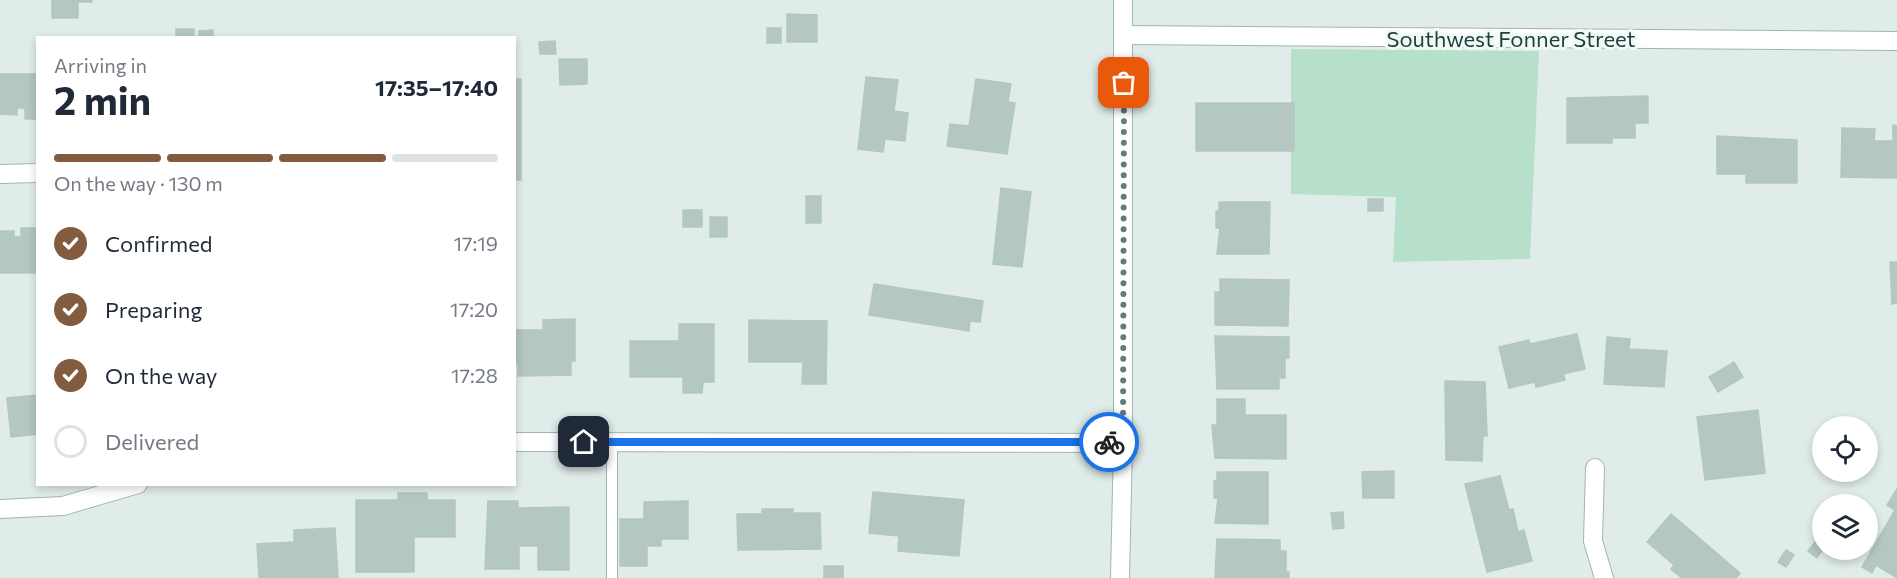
<!DOCTYPE html>
<html lang="en">
<head>
<meta charset="utf-8">
<style>
  :root { --surface:#fff; --page:#f2f2f3; --text:#1f2937; --muted:#747a83; --line:#e0e1e3; --accent:#835c40 }
  body { margin:0; font-family:Commissioner,sans-serif; background:var(--page); color:var(--text); height:100vh; display:flex; flex-direction:column; font-size:22px; white-space:nowrap }
  * { box-sizing:border-box; margin:0 }
  p { font-size:20px; color:var(--muted) }
  .icon { flex:none; width:33px; height:33px; fill:none; stroke:currentColor; stroke-width:2; stroke-linecap:round; stroke-linejoin:round }
  .map { position:relative; flex:1; overflow:hidden }
  .sheet { position:absolute; left:36px; top:36px; width:480px; height:450px; display:flex; flex-direction:column; background:var(--surface); border-radius:0px; box-shadow:0 3px 9px #0003 }
  .sheet>* { flex:none }
  .controls { position:absolute; left:1812px; top:416px; display:grid; gap:12px }
  .controls a { display:grid; place-items:center; width:66px; height:66px; border-radius:50%; background:var(--surface); box-shadow:0 3px 9px #0003; font-size:30px }
  .pin { position:absolute; display:grid; place-items:center; width:51px; height:51px; color:#fff; margin:-26px; border-radius:12px; box-shadow:0 3px 9px #0006 }
  .courier { position:absolute; display:grid; place-items:center; width:60px; height:60px; margin:-30px; border:4px solid #1a73e8; border-radius:50%; background:#fff; color:#222; box-shadow:0 2px 8px #0007 }
  .summary em { font-style:normal; font-weight:700 }
  .summary div { display:flex; flex-direction:column-reverse }
  .summary { display:flex; align-items:center; justify-content:space-between; height:102px; padding:0 18px }
  h1 { font-size:39px; font-weight:700; line-height:45px }
  .bar { display:grid; grid-template-columns:repeat(4,1fr); gap:9px 6px; align-content:center; height:72px; padding:0 18px }
  .bar i { height:8px; border-radius:4px; background:var(--line) }
  .bar .active { background:var(--accent) }
  .bar p { grid-column:span 4 }
  ol { padding:0 18px; list-style:none }
  li { display:flex; align-items:center; gap:18px; height:66px }
  li p { margin-inline-start:auto }
  li .icon { padding:6px; border-radius:50%; background:var(--accent); color:#fff; stroke-width:4 }
  li:last-child { color:var(--muted) }
  li i { width:33px; height:33px; border:3px solid var(--line); border-radius:50% }
  .map>svg:first-child { display:block }
  .green { fill:#b7e0ca }
  .building { fill:#b5c7c3; stroke:#b2c7c2; stroke-width:1.5 }
  .lines { fill:none; stroke-linecap:round; stroke-linejoin:round }
  .service-casing { stroke:#a2b4b2; stroke-width:12 }
  .minor-casing { stroke:#a2b4b2; stroke-width:20 }
  .secondary-casing { stroke:#9db9b4; stroke-width:20 }
  .service { stroke:#fff; stroke-width:10 }
  .minor { stroke:#fff; stroke-width:18 }
  .secondary { stroke:#fff; stroke-width:18 }
  .done { stroke:#637b79; stroke-width:6; stroke-dasharray:0 10.8 }
  .route { stroke:#1a73e8; stroke-width:8 }
  .labels { text-anchor:middle; dominant-baseline:central; stroke-width:6; stroke-linejoin:round; paint-order:stroke }
  .street-label { font-size:22px; fill:#1f3e3c; stroke:#f1f9f6 }
</style>
</head>
<body>
<div class="map">
<svg width="1897" height="578" viewBox="0 0 1897 578">
  <rect width="100%" height="100%" fill="#e0ece9"/>
  <path class="green" d="M1291,49L1539,51L1530,259L1393,262L1396,197L1291,194Z"/>
  <path class="building" d="M52,0H92V2H78V18H52Z
    M787,14L817,15V42H787Z
    M767,28H781V43H767Z
    M176,29H194V38H176Z
    M213,30V38H199V31Z
    M555,41L556,54H540L539,42Z
    M559,59H587V84L560,85Z
    M0,74H38V119H25V108H17V115L0,114Z
    M866,77L898,80L894,111L908,113L905,141L885,139L883,152L858,149Z
    M514,79H521V180H514Z
    M976,79L1011,84L1008,102L1015,103L1007,154L947,146L950,124L969,126Z
    M1648,96V123H1635V138H1612V143H1567V98Z
    M1196,103H1294V151H1196Z
    M1893,125L1897,126V178L1841,177L1842,128L1875,129L1874,141H1893Z
    M1717,136L1797,140V183H1746V174H1717Z
    M1001,188L1031,192L1022,267L993,264Z
    M806,196H821V223H806Z
    M1368,199H1383V211H1368Z
    M1219,202H1270L1269,254H1217L1220,228H1216V211H1219Z
    M683,210H702V227H683Z
    M710,217H727V237H710Z
    M21,228H38V273H0V231H14V237H21Z
    M1890,262H1897V303L1892,304Z
    M1220,279L1289,280L1288,326L1215,325V292H1220Z
    M874,284L983,301L980,322L970,321L969,331L869,315Z
    M575,319V361H571V375L518,376V364H514V330H543V320Z
    M749,320L827,321L826,384H802L803,362H749Z
    M679,324H714V382H703L702,393H683V377H630V341H679Z
    M1577,334L1585,369L1563,374L1565,380L1536,387L1535,382L1509,388L1499,347L1529,340L1530,344Z
    M1215,336L1289,337V358H1285V378H1279V389H1217Z
    M1607,337L1630,339L1629,349L1667,351L1664,387L1604,384Z
    M1734,362L1743,377L1718,392L1709,377Z
    M1445,381L1485,382L1487,436H1483L1482,461L1446,460Z
    M38,395V434L11,437L7,398Z
    M1217,399H1245V415H1286V459L1215,458L1212,425H1217Z
    M1758,410L1765,473L1705,480L1697,417Z
    M1394,471V498H1363L1362,472Z
    M1217,472H1268V524L1215,523L1218,498H1214V481H1217Z
    M1500,476L1509,510L1513,509L1518,532L1524,530L1532,561L1487,572L1465,484Z
    M1897,489V578L1876,565L1872,573L1862,567L1895,510L1887,505Z
    M873,492L964,500L959,556L898,551L899,536L869,533Z
    M398,493H427V500H455V537H414V572H356V500H398Z
    M488,501H518V508L569,507V570H538V546H519V569H485Z
    M688,501V539H661V546H647V566H620V519H644V502Z
    M762,509H793V513H820L821,549L738,550L737,514H762Z
    M1343,512L1344,528L1333,529L1331,513Z
    M1671,514L1740,573L1736,578H1682L1671,569L1674,565L1647,542Z
    M335,528L338,578H259L257,544L294,542V530Z
    M1217,539L1280,540V551H1286V572H1289V578H1215Z
    M1815,542L1823,549L1817,558L1808,551Z
    M1786,550L1794,555L1786,567L1778,562Z
    M824,566H843V578H824Z"/>
  <g class="lines">
    <g class="service-casing">
      <path id="service" d="M612,443V578"/>
    </g>
    <g class="minor-casing">
      <path id="minor" d="M1124,35L1897,41
        M0,174L38,173
        M514,442L1123,443
        M1595,468L1593,541L1604,578
        M0,509L63,506L138,484"/>
    </g>
    <g class="secondary-casing">
      <path id="secondary" d="M1120,578L1123,443V0"/>
    </g>
    <use href="#service" class="service"/>
    <use href="#minor" class="minor"/>
    <use href="#secondary" class="secondary"/>
  </g>
  <g class="lines">
    <path class="done" d="M1109,442H1123L1124,83"/>
    <path class="route" d="M584,442H1109"/>
  </g>
  <g class="labels">
    <g class="street-label">
      <text x="1511" y="38">Southwest Fonner Street</text>
    </g>
  </g>
</svg>
<div class="controls">
<a><svg class="icon" aria-label="locate" viewBox="0 0 24 24"><circle cx="12" cy="12" r="6"/><path d="M12 2v4M12 18v4M2 12h4M18 12h4"/></svg></a>
<a><svg class="icon" aria-label="layers" viewBox="0 0 24 24"><path d="M12 4l9 5-9 5-9-5zM3 14l9 5 9-5"/></svg></a>
</div>
<div class="pin" style="left:1124px;top:83px;background:#ea580c"><svg class="icon" aria-label="bag" viewBox="0 0 24 24"><path d="M5 8h14l-1 12H6zM9 8a3 3 0 0 1 6 0"/></svg></div>
<div class="pin" style="left:584px;top:442px;background:#1f2937"><svg class="icon" aria-label="home" viewBox="0 0 24 24"><path d="M3 11l9-7 9 7M6 9v11h12V9"/></svg></div>
<div class="courier" style="left:1109px;top:442px"><svg class="icon" aria-label="bike" viewBox="0 0 24 24"><circle cx="6" cy="16" r="4"/><circle cx="18" cy="16" r="4"/><path d="M6 16l4-8h5l3 8M10 8l3 8H6M13 5h3"/></svg></div>
<section class="sheet">
<div class="summary"><div><h1>2 min</h1><p>Arriving in</p></div><em>17:35–17:40</em></div>
<div class="bar"><i class="active"></i><i class="active"></i><i class="active"></i><i></i><p>On the way · 130 m</p></div>
<ol>
<li><svg class="icon" aria-label="check" viewBox="0 0 24 24"><path d="M5 12l5 5 9-10"/></svg>Confirmed<p>17:19</p></li>
<li><svg class="icon" aria-label="check" viewBox="0 0 24 24"><path d="M5 12l5 5 9-10"/></svg>Preparing<p>17:20</p></li>
<li><svg class="icon" aria-label="check" viewBox="0 0 24 24"><path d="M5 12l5 5 9-10"/></svg>On the way<p>17:28</p></li>
<li><i></i>Delivered</li>
</ol>
</section>
</div>
</body>
</html>
